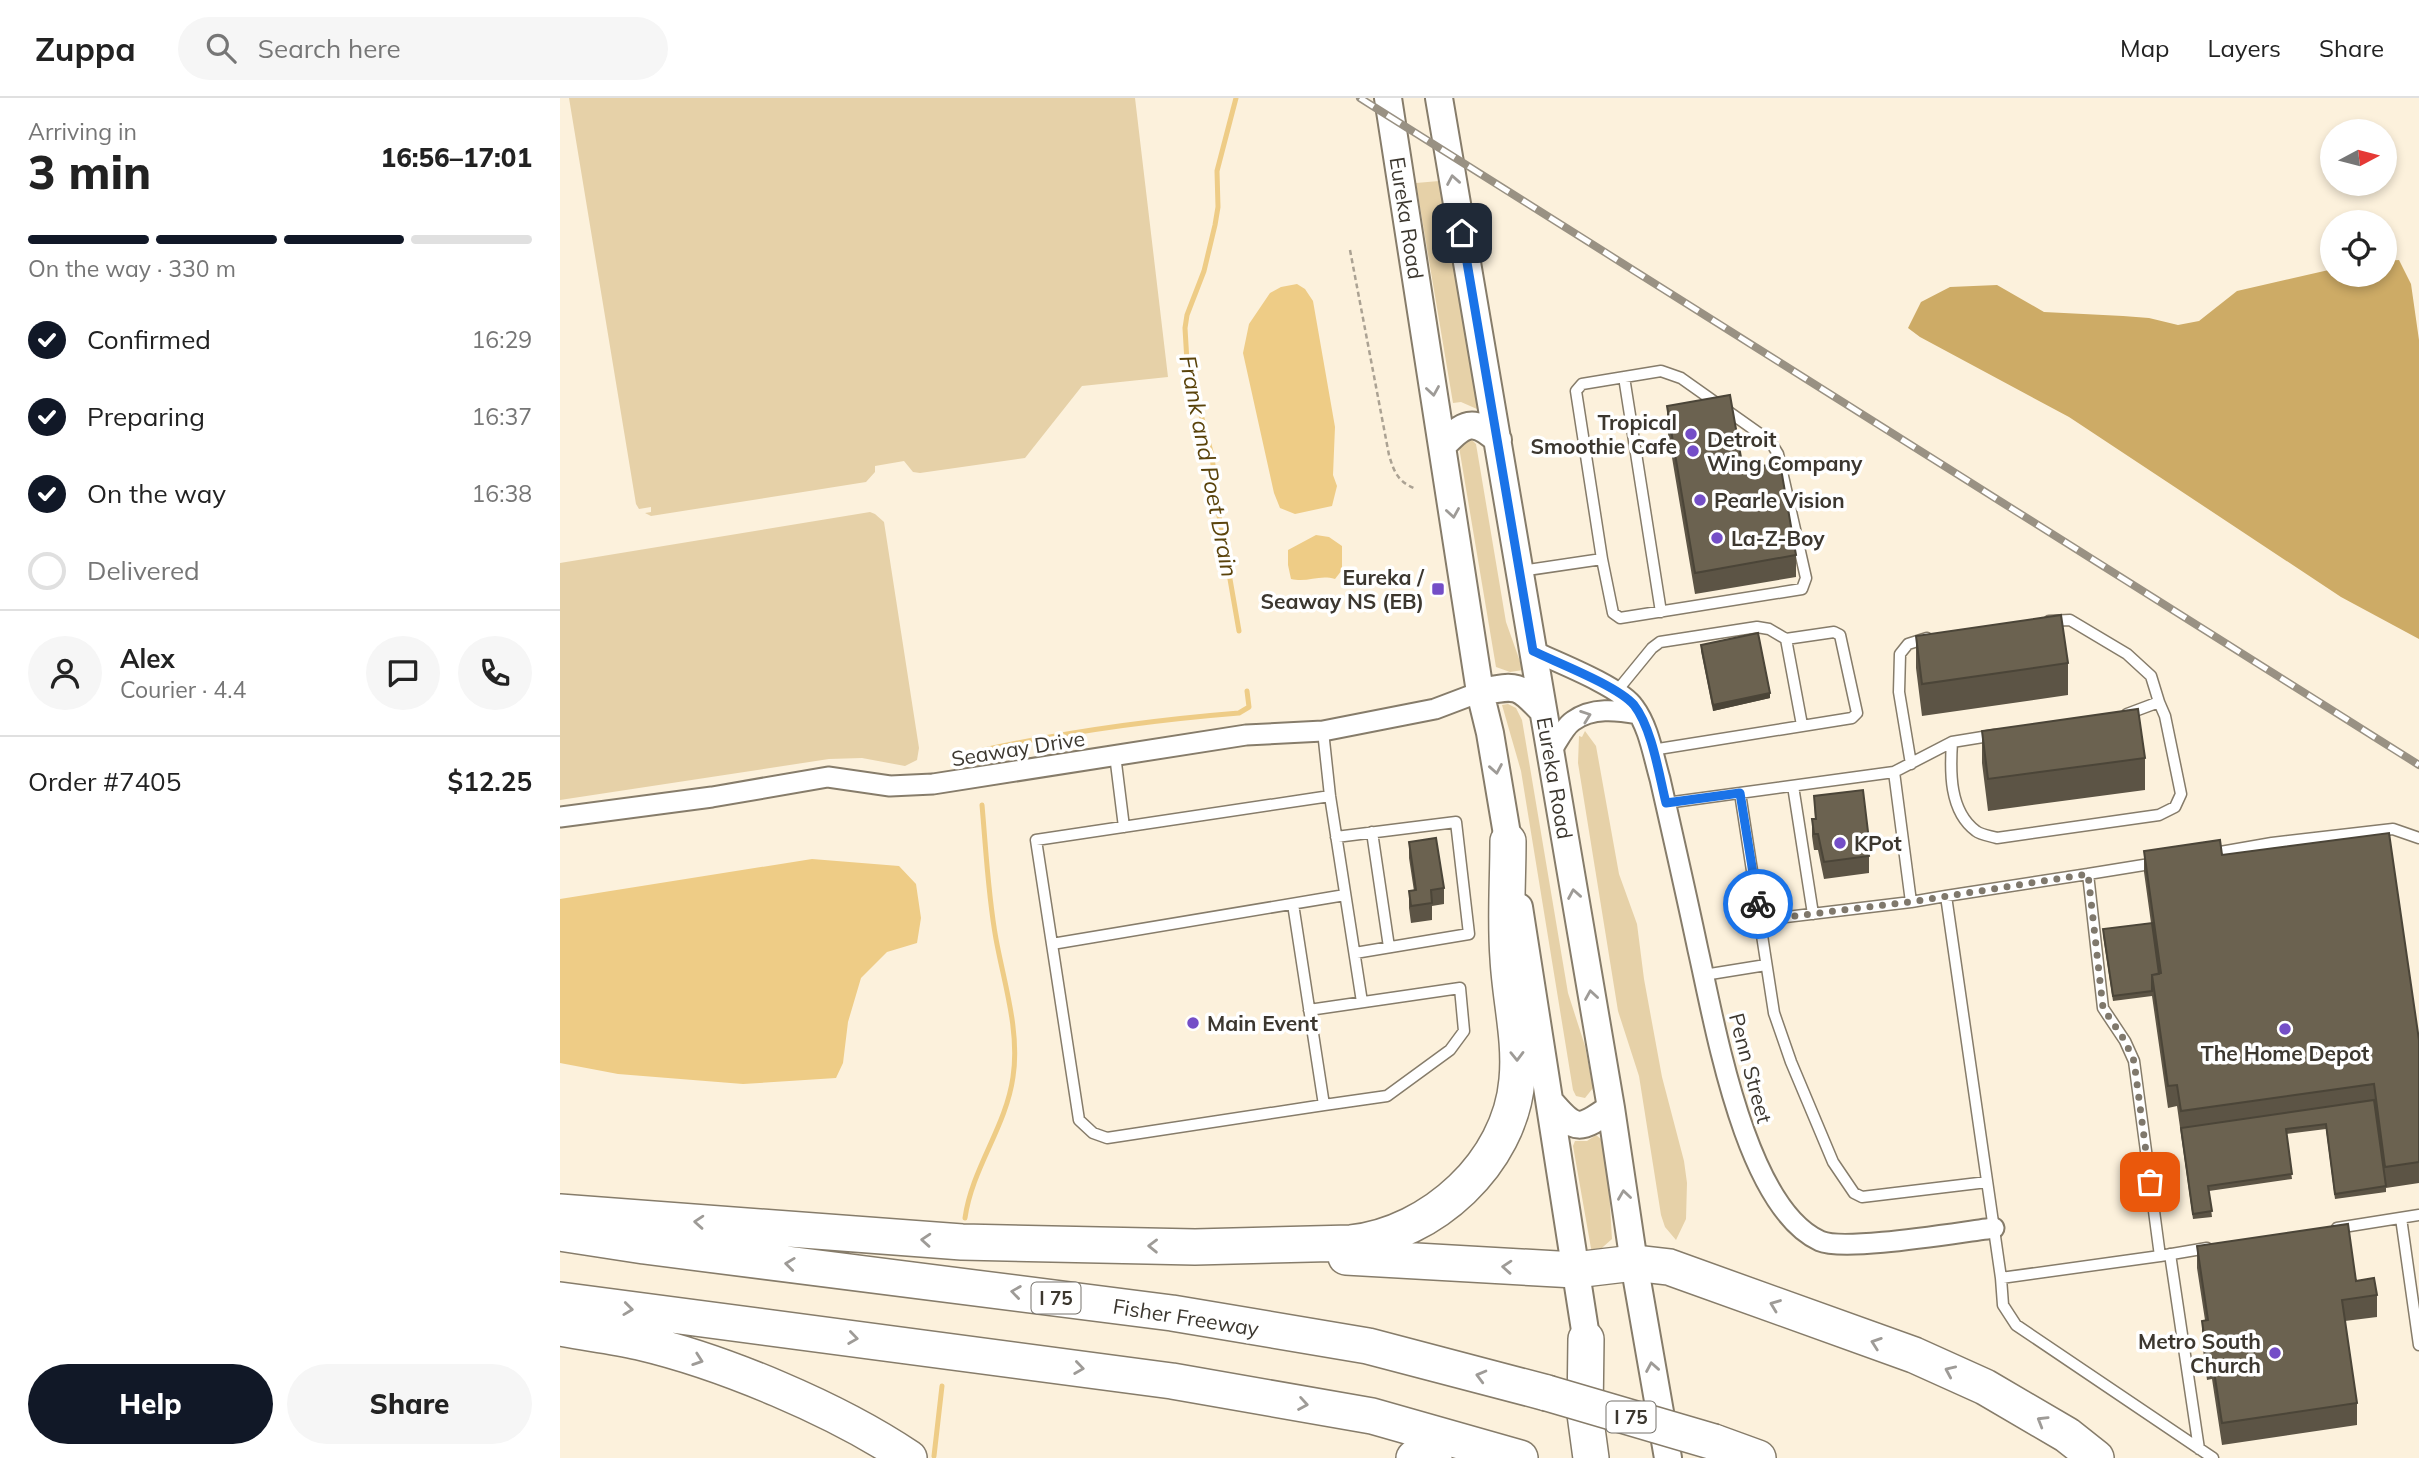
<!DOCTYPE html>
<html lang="en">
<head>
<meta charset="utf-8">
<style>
  :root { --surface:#fff; --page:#f6f6f6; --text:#222; --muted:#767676; --line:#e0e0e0; --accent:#111827 }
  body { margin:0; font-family:Mulish,sans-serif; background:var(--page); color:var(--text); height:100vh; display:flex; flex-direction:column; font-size:26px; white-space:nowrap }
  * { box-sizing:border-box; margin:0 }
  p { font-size:23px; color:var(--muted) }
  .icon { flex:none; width:38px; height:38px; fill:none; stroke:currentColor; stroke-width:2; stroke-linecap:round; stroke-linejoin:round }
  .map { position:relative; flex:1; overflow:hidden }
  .drawer { display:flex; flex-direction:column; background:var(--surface); width:560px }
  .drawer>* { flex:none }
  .needle { width:46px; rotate:83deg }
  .fabs { position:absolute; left:1760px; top:21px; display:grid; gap:14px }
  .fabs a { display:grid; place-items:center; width:77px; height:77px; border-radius:50%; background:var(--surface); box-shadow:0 4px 10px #0003; font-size:35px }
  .pin { position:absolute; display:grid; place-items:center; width:60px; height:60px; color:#fff; margin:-30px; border-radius:14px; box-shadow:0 4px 10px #0006 }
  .courier { position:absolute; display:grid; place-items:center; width:70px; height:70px; margin:-35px; border:5px solid #1a73e8; border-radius:50%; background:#fff; color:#222; box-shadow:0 2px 9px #0007 }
  .head em { font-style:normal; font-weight:800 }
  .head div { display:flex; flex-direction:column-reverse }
  .head { display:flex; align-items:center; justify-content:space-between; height:119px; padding:0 28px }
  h1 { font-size:46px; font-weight:800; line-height:52px }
  .bar { display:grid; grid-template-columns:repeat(4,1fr); gap:10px 7px; align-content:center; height:84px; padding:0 28px }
  .bar i { height:9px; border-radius:5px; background:var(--line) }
  .bar .active { background:var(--accent) }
  .bar p { grid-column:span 4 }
  .line { display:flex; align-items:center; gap:18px; padding:0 28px; border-top:2px solid var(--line) }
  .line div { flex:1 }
  .round { display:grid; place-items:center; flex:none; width:74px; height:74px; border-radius:37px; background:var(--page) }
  ol { padding:0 28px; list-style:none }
  li { display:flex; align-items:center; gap:21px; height:77px }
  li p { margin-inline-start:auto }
  li .icon { padding:7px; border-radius:50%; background:var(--accent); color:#fff; stroke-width:4 }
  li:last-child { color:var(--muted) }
  li i { width:38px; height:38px; border:4px solid var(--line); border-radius:50% }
  .action { display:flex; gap:14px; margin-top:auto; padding:14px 28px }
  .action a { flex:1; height:80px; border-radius:42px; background:var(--accent); color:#fff; font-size:28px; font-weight:800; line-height:80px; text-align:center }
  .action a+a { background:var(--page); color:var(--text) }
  header { display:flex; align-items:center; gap:42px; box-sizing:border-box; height:98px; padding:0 35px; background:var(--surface); border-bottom:2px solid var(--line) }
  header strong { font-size:33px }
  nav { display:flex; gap:38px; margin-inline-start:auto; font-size:24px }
  .search { width:490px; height:63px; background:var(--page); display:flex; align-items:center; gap:18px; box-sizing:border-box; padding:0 24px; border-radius:38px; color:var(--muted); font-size:26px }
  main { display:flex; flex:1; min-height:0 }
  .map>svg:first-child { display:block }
  .green { fill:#e6d1a8 }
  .forest { fill:#cdab66 }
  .water { fill:#eecc86 }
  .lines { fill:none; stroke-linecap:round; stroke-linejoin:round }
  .stream { stroke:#eecc86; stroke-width:5 }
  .service-casing { stroke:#867c6a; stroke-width:13 }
  .minor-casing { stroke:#867c6a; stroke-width:23 }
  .secondary-casing { stroke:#867c6a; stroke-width:30 }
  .motorway-casing { stroke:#867c6a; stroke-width:38 }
  .path { stroke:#aba293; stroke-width:2.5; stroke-dasharray:5 3.5; stroke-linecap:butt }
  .service { stroke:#fff; stroke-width:10 }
  .minor { stroke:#fff; stroke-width:19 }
  .secondary { stroke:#fff; stroke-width:26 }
  .motorway { stroke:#fff; stroke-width:35 }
  .rail-casing { stroke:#999183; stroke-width:8 }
  .rail { stroke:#fff; stroke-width:5; stroke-dasharray:16; stroke-linecap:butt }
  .motorway-bridge-casing { stroke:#867c6a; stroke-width:38; stroke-linecap:butt }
  .motorway-bridge { stroke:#fff; stroke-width:35 }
  .wall { fill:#5c5445 }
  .shaded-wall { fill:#4b4538 }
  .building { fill:#6b6250; stroke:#4b4538; stroke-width:2 }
  .oneway { stroke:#9e9b97 }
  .done { stroke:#7f786c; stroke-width:7; stroke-dasharray:0 12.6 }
  .route { stroke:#1a73e8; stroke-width:9 }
  .poi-dot { fill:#744ec7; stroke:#fff; stroke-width:2.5 }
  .labels { text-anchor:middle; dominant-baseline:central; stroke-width:7; stroke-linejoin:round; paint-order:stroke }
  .shield { fill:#fff; stroke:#76736d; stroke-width:2 }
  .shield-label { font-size:19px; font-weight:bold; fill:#3c372f }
  .street-label { font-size:21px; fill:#3c372f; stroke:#fff }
  .poi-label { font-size:21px; font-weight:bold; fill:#3c372f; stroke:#fff; text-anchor:start }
  .water-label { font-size:23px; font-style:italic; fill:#5a430b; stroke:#fff }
</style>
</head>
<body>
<header>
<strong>Zuppa</strong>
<div class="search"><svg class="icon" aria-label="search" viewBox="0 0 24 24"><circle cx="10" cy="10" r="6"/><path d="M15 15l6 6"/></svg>Search here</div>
<nav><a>Map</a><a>Layers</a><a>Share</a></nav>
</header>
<main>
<section class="drawer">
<div class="head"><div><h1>3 min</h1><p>Arriving in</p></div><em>16:56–17:01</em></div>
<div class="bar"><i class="active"></i><i class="active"></i><i class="active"></i><i></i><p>On the way · 330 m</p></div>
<ol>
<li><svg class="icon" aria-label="check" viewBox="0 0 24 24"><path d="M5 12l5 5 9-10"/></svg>Confirmed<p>16:29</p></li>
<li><svg class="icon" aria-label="check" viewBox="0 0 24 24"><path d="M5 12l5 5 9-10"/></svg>Preparing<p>16:37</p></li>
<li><svg class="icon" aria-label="check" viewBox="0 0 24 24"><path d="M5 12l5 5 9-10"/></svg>On the way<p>16:38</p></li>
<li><i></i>Delivered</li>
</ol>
<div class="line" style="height:126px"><a class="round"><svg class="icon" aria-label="person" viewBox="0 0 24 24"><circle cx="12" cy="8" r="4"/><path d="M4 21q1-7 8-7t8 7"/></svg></a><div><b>Alex</b><p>Courier · 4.4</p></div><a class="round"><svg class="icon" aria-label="chat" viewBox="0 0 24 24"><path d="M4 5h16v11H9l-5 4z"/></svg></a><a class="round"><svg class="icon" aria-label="phone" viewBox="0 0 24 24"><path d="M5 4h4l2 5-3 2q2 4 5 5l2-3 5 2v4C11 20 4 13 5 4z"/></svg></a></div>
<div class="line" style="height:91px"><div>Order #7405</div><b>$12.25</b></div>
<div class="action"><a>Help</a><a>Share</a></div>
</section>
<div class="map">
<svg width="1859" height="1360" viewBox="0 0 1859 1360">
  <rect width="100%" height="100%" fill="#fcf1dc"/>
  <path class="green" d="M9,0H575L608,279L522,288L465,360L360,375L353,374L344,363L315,368V374L306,384L91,418L85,415L91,414V409L79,411L76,406Z
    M879,83L918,310L917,311L901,304L893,305L856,85Z
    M910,340L916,346L946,524L963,572L950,574L936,569L899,349Z
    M310,414L315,416L324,424L359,650L357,662L345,668L302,660L269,661L0,702V465Z
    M948,606L956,610L962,622L1008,895L1025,948L1033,990L1025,1000L1016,998L1013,992L961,673L942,607Z
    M1025,633L1036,648L1059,776L1077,826L1084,881L1102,979L1124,1063L1127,1085L1126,1121L1116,1142L1105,1129L1101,1117L1079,978L1058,913L1018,665L1019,638L1022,639Z
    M1036,1037L1041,1041L1049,1090L1052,1141L1035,1156H1032L1013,1048L1015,1043H1027Z"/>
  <path class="forest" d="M1839,162L1851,186L1859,242V541L1781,499L1509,319L1360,239L1348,230L1361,204L1390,189L1437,187L1484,214L1563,218L1589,220L1618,227L1639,223L1677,193L1773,171V177H1825V163Z"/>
  <path class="water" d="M737,186L745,191L753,203L775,329L773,377L777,388L772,408L735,416L720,410L714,395L683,255L689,226L710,195L721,189Z
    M756,437L769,439L782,448V472L775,481C759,476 748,485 731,481L728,467V452Z
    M252,761L339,768L356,786L361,820L357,845L327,854L301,880L288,924L283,965L276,980L183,986L58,976L0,965V801Z"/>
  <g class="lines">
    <path class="stream" d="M676,0L657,73L658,109L655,127L644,173L627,217L625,230L627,264L652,358L658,412L679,533
      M417,665V658L419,653C505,634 592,622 679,615L689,609L687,593
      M405,1120C412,1070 446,1029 453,979C460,933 444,885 436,841C428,797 426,752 422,707
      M374,1358L382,1288"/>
    <g class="service-casing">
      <path id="service" d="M1064,279L1101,514
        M961,473L1042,461L1053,515L1060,520L1242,491L1246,480L1218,356L1210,343L1121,280L1101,273L1022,286L1016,293L1042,461
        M1489,523L1510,522L1567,556L1591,578L1599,604L1567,616
        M1226,541L1242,627
        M1056,594L1092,550L1100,544L1197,529L1209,531L1226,541L1274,534L1280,537L1297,615L1292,620L1092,652
        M763,633L770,698L802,904
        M1392,644C1390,673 1389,713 1416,733C1421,737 1431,738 1437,740L1599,717L1615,709L1621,696L1605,618L1599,604
        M555,657L564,729
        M1351,666L1339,594L1340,556L1348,546L1367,540
        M1334,674L1351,804L1386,798L1528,776L1543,910L1565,943L1574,963L1600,1158L1441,1180L1386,798
        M1233,688L1253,816
        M1180,695L1214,915L1231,964L1273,1064L1294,1095L1302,1099L1427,1084
        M1106,705L1334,674L1392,644L1435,637
        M812,734L829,849
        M776,739L896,724L909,836L795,855
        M1649,756L1712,745L1833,731L1859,740
        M1528,776L1596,765
        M733,806L764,1007L547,1040L533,1035L519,1022L476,742L770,698
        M1201,822L1351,804
        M492,846L785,797
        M1144,877L1206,867
        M749,912L900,890L904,933L890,952L827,998L764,1007
        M1841,1120L1859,1247
        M1777,1130L1859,1117
        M1610,1156L1639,1351
        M1600,1158L1647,1150
        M1441,1180L1443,1207L1456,1227L1653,1360"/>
    </g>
    <g class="minor-casing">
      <path id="minor" d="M973,553C997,564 1061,589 1074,609C1089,629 1093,657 1100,681C1113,738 1126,795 1138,852C1155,926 1185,1109 1260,1143C1285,1154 1400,1134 1434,1130
        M990,655C997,645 1004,629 1013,623C1032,609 1057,612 1078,616
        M0,719L152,699L268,679L330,688L373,686L686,637L763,633L875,611L920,594"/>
    </g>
    <g class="secondary-casing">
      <path id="secondary" d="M828,0L920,594L930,635L951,760
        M879,0L1051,1010L1074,1165L1108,1360
        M882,348C904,325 913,319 938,342
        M920,594C957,587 958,586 983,613
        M959,809L1029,1258
        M991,1005C1016,1034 1020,1032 1051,1010"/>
    </g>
    <g class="motorway-casing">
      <path id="motorway" d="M0,1114L402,1144L635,1149L791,1145C872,1136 950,1065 957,982C961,942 950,901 948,860C945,822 948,782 948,743
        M0,1135L84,1148L612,1215L808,1248L987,1295
        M786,1159L1015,1172L1074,1165L1109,1169L1354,1257L1425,1289L1507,1337L1536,1360
        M0,1202L612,1283L812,1318L960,1360
        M0,1230C26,1235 53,1238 79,1244C164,1264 276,1311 349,1360
        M1026,1241L1025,1316L1031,1360
        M1154,1344L1198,1360
        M854,1360H874"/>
    </g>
    <path class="path" d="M790,152L829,357C834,374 838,384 856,391"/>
    <use href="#service" class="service"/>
    <use href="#minor" class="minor"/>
    <use href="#secondary" class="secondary"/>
    <use href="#motorway" class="motorway"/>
    <g class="rail-casing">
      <path id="rail" d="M800,0L1859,667"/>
    </g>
    <use href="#rail" class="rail"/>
    <g class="motorway-bridge-casing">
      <path id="motorway-bridge" d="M987,1295L1154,1344"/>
    </g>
    <use href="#motorway-bridge" class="motorway-bridge"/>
  </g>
  <path class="wall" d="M1107,308L1183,371L1236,457V479L1135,496L1107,330Z
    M1356,538L1508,565V597L1362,618L1356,570Z
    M1141,547L1210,600L1153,613L1141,553Z
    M1422,633L1585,660V692L1428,713L1422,665Z
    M1254,698L1309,742V775L1264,781L1258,752H1254L1252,738V721H1255Z
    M849,744L884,790V806L872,808V822L851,825L849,810V793H854L849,760Z
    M1584,753L1662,757L1859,942V1085L1826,1090V1094L1775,1101L1766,1031L1726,1036L1732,1081L1649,1093L1652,1119L1633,1121L1617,1008L1608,1010L1592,898L1553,903L1543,837V831L1591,825L1584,774Z
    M1637,1148L1796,1183L1817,1197V1219L1785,1223L1797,1305V1327L1662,1347L1652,1281L1647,1282L1642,1244V1223L1645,1222L1637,1170Z"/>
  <path class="shaded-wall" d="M1210,595V600L1153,613V607Z"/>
  <path class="building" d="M1170,297L1183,371L1220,365L1236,457L1135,475L1107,308Z
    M1501,517L1508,565L1362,586L1356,538Z
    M1198,535L1210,595L1153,607L1141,547Z
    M1578,611L1585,660L1428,681L1422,633Z
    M1303,692L1309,742H1306L1309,758L1264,764L1258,736H1254L1252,721H1256L1254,698Z
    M1829,735L1859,942V1064L1825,1069L1814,986L1621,1013L1617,987L1608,988L1592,877L1601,875L1584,753L1660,742L1662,757Z
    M876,740L884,790L871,792L872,805L851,808L849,793L856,792L849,744Z
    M1592,825L1599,876L1592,877V893L1553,898L1543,831Z
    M1814,1002L1826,1088L1775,1096L1766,1026L1726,1031L1732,1076L1648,1088L1652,1113L1633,1116L1621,1030Z
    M1788,1126L1796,1183L1814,1180L1817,1197L1782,1202L1797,1305L1662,1325L1652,1260H1647L1642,1223L1648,1222L1637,1148Z"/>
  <defs><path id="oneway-chevron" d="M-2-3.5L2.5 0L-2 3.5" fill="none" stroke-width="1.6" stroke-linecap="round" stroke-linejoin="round" transform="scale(1.75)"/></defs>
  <g class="oneway">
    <use href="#oneway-chevron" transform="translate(893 82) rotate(-100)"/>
    <use href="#oneway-chevron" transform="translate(873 293) rotate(81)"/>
    <use href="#oneway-chevron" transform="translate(893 415) rotate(81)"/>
    <use href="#oneway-chevron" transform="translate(1026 618) rotate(-20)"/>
    <use href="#oneway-chevron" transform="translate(936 671) rotate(80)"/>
    <use href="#oneway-chevron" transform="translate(1014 796) rotate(-100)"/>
    <use href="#oneway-chevron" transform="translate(1031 897) rotate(-99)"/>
    <use href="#oneway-chevron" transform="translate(957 958) rotate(89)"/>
    <use href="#oneway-chevron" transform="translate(1064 1097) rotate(-98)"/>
    <use href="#oneway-chevron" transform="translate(139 1124) rotate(-176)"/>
    <use href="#oneway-chevron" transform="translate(366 1142) rotate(-176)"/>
    <use href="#oneway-chevron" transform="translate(593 1148) rotate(-179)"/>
    <use href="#oneway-chevron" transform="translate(230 1166) rotate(-173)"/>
    <use href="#oneway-chevron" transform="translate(947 1169) rotate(-176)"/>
    <use href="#oneway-chevron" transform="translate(456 1194) rotate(-172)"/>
    <use href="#oneway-chevron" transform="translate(1215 1207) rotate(-159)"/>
    <use href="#oneway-chevron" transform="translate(68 1211) rotate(7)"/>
    <use href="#oneway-chevron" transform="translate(293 1240) rotate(8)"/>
    <use href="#oneway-chevron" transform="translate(1316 1245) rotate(-161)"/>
    <use href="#oneway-chevron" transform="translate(138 1262) rotate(19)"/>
    <use href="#oneway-chevron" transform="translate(1092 1269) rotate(-100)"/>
    <use href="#oneway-chevron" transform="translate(519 1270) rotate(8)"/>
    <use href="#oneway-chevron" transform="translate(1390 1273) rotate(-156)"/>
    <use href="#oneway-chevron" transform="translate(921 1278) rotate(-165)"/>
    <use href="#oneway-chevron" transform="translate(743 1306) rotate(10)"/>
    <use href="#oneway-chevron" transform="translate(1482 1323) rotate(-149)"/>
  </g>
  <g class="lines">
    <path class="done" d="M1198,806L1201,822L1350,804L1528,776L1543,910L1565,943L1574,963L1590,1084"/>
    <path class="route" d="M902,135L973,553C998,565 1058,588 1074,607C1092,630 1099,677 1106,705L1180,695L1198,806"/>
  </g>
  <g class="poi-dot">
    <circle cx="1131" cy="336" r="7"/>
    <circle cx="1133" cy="353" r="7"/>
    <circle cx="1140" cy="402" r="7"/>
    <circle cx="1157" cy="440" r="7"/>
    <rect x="871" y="484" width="14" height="14" rx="3.5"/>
    <circle cx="1280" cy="745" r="7"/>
    <circle cx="633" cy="925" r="7"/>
    <circle cx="1725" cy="931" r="7"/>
    <circle cx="1715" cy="1255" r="7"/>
  </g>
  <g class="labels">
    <g class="shield">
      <rect x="471.5" y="1184.5" width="49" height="31" rx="5"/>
      <rect x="1046.5" y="1303.5" width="49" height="31" rx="5"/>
    </g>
    <g class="shield-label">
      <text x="496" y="1200">I 75</text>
      <text x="1071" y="1319">I 75</text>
    </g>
    <g class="street-label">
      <text transform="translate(847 120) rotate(81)">Eureka Road</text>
      <text transform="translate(458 650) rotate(-9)">Seaway Drive</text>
      <text transform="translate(995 680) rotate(80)">Eureka Road</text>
      <text transform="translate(1191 970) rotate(75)">Penn Street</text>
      <text transform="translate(626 1219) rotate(9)">Fisher Freeway</text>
    </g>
    <g class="poi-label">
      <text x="1117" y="324" text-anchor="end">Tropical<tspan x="1117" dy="24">Smoothie Cafe</tspan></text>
      <text x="1147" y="341">Detroit<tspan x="1147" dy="24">Wing Company</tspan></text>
      <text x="1154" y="402">Pearle Vision</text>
      <text x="1171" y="440">La-Z-Boy</text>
      <text x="864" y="479" text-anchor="end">Eureka /<tspan x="864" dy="24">Seaway NS (EB)</tspan></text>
      <text x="1294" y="745">KPot</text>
      <text x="647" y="925">Main Event</text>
      <text x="1725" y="955" text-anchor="middle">The Home Depot</text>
      <text x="1701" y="1243" text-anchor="end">Metro South<tspan x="1701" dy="24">Church</tspan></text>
    </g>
    <g class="water-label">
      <text transform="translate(649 368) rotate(79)">Frank and Poet Drain</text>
    </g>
  </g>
</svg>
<div class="fabs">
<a><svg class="needle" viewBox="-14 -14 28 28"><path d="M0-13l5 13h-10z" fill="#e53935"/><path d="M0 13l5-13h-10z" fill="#767676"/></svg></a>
<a><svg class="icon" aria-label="locate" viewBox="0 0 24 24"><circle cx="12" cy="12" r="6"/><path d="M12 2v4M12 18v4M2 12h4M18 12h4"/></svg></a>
</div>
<div class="pin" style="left:1590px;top:1084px;background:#ea580c"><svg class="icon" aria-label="bag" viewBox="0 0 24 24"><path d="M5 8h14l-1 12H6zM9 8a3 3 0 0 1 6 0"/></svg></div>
<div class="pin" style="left:902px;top:135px;background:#1f2937"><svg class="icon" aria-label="home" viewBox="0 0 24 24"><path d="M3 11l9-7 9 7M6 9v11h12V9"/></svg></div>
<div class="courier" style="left:1198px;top:806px"><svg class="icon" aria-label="bike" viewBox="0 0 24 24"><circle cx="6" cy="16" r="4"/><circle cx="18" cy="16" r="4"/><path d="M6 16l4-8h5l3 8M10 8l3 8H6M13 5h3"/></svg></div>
</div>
</main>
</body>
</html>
